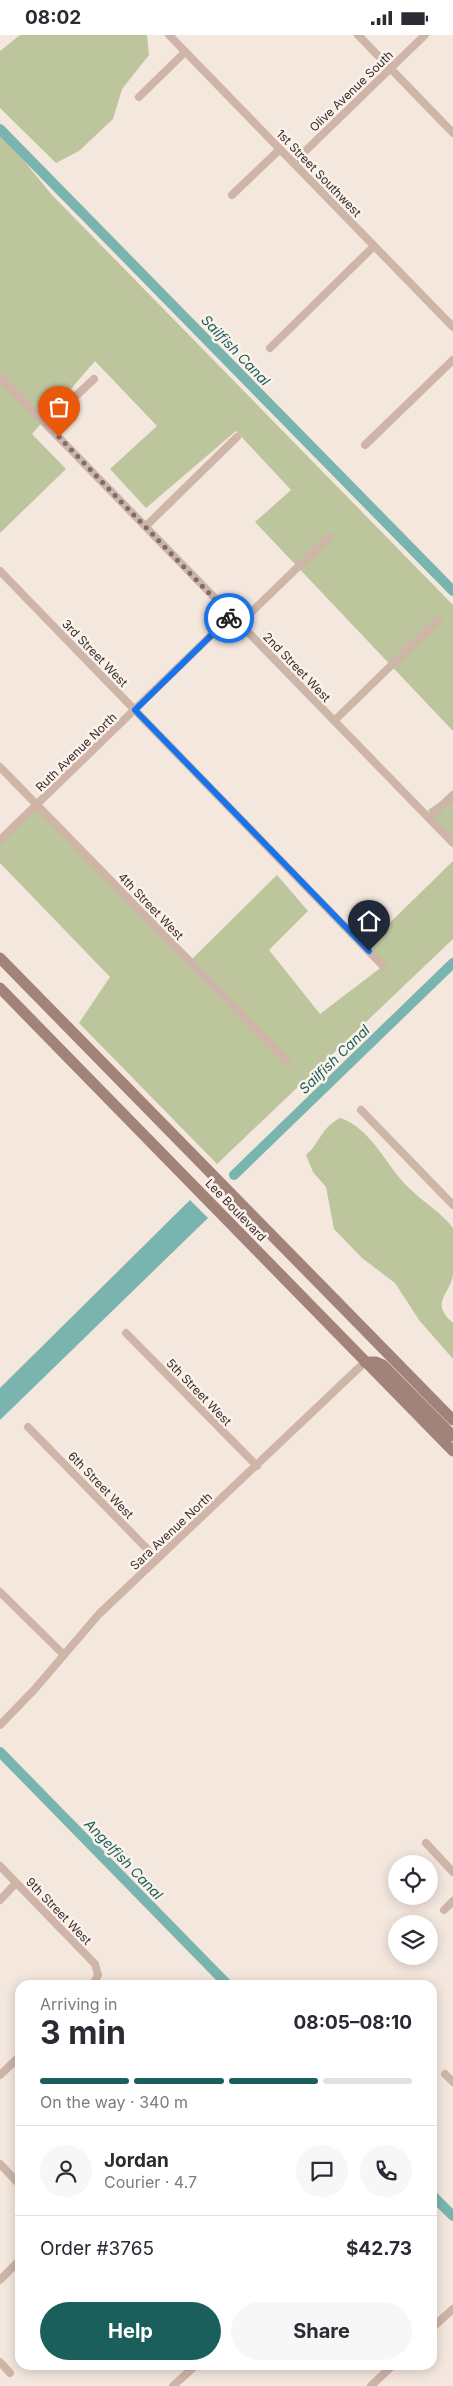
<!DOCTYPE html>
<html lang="en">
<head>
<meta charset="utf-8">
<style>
  :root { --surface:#fff; --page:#f7f7f7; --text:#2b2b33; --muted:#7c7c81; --line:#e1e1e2; --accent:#1b5f5c }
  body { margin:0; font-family:Inter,sans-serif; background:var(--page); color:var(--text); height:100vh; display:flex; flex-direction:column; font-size:19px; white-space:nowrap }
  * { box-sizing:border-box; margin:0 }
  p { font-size:16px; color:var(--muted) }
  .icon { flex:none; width:28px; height:28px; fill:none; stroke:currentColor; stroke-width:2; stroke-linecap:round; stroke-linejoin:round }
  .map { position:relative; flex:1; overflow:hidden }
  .sheet { position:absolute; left:15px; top:1945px; width:422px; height:390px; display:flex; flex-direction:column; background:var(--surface); border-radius:15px; box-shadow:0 2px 12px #0003 }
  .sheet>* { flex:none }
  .tools { position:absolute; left:388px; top:1820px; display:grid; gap:10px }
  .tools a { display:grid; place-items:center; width:50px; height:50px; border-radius:50%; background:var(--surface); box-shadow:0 2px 12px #0003; font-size:25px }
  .pin { position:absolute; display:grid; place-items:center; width:42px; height:42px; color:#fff; margin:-51px -21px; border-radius:50% 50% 50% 0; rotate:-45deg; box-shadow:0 0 5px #0007 }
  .pin .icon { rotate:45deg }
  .courier { position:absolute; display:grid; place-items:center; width:50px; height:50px; margin:-25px; border:4px solid #1a73e8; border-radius:50%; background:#fff; color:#222; box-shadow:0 1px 6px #0007 }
  .headline em { font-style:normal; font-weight:700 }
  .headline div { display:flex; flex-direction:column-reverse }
  .headline { display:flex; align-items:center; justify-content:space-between; height:85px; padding:0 25px }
  h1 { font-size:32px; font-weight:700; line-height:38px }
  .bar { display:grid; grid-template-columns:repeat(4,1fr); gap:8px 5px; align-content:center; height:60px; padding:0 25px }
  .bar i { height:6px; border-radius:4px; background:var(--line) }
  .bar .active { background:var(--accent) }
  .bar p { grid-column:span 4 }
  .line { display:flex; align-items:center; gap:12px; padding:0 25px; border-top:1px solid var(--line) }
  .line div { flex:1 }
  .round { display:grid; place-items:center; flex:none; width:52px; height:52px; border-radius:26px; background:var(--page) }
  .primary-button { display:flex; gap:10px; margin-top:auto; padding:10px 25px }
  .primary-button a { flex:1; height:58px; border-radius:30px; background:var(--accent); color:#fff; font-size:20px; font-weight:700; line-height:58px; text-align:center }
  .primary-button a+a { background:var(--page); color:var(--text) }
  .status { display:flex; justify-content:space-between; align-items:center; height:35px; padding:0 25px; background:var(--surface); direction:ltr }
  .status svg { height:14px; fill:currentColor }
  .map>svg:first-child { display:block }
  .green { fill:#bcc59c }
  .water { fill:#7ab4af }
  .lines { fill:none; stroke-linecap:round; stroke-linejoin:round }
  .canal { stroke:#7ab4af; stroke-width:10 }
  .minor { stroke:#ceb5a8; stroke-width:8 }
  .secondary { stroke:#a28379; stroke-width:11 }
  .done { stroke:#7b6d68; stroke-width:5; stroke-dasharray:0 9 }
  .route { stroke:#1a73e8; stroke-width:6 }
  .labels { text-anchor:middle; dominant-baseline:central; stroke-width:5; stroke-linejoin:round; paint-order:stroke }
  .street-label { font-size:12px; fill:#3a2c29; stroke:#fbf2eb }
  .water-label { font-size:14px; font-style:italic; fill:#1b5f5c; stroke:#fbf2eb }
</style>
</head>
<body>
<div class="status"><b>08:02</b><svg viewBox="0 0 49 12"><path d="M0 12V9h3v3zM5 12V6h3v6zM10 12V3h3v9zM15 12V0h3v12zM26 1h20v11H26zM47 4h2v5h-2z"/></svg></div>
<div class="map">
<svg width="453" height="2351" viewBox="0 0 453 2351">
  <rect width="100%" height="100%" fill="#f4e7de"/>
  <path class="green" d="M20,0H147L149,20L122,54L113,84L79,116L56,128L0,73V16Z
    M0,101L11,110L52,160L453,570V696L255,487L291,455L236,396L146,473L110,434L157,391L95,326L32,399L66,434L0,498Z
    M453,758V809L428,775Z
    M36,771L190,926L277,840L308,876L269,915L320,979L383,931L365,912L453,826V904L217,1129L79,988L110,942L0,828V804Z
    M340,1083C373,1094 386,1132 410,1154C424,1168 441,1177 453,1193C453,1208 453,1225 453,1240C450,1260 429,1267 453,1288V1324L419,1285L395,1248L362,1223L334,1194L326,1152L313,1137L306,1120C321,1107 320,1094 340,1083Z"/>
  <path class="water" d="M190,1165L208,1183L0,1385V1353Z"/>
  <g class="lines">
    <path class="canal" d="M0,94L453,556
      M234,1140L453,928
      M0,1717L228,1950
      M432,2160L453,2181"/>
    <path class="minor" d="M169,0L453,292
      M358,0L453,98
      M139,62L185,17
      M293,128L425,0
      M232,160L280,114
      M270,313L374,211
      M0,342L453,808
      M46,389L94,344
      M365,410L453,325
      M146,491L237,402
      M0,536L383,931
      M239,589L329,502
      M334,686L438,585
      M0,732L287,1026
      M429,783L453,760
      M0,805L231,581
      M361,1075L453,1170
      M126,1298L257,1431
      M28,1392L157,1524
      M0,1557L63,1619
      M0,1690L34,1655L99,1579L365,1327
      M426,1808L453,1837
      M0,1831L95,1929L98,1940L93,1950
      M0,1865L16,1848
      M444,1875L453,1866
      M445,2039L453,2047
      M0,2040L20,2021
      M0,2129L20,2150
      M0,2245L20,2225
      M432,2293L453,2274
      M0,2327L10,2338
      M173,2351L196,2330
      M371,2351L393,2330"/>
    <path class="secondary" d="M0,923L453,1385
      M0,953L453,1416
      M365,1327H376L383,1330L453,1401"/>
  </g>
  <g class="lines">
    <path class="done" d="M59,402L231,581L229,583"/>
    <path class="route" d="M229,583L135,675L369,916"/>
  </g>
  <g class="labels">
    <g class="street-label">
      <text transform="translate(351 56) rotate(-44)">Olive Avenue South</text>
      <text transform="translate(319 138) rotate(46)">1st Street Southwest</text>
      <text transform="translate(95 618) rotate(46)">3rd Street West</text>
      <text transform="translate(297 632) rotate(46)">2nd Street West</text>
      <text transform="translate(76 717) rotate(-44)">Ruth Avenue North</text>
      <text transform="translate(151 871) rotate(46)">4th Street West</text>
      <text transform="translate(236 1175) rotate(46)">Lee Boulevard</text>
      <text transform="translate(199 1357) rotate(46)">5th Street West</text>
      <text transform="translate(101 1450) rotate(46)">6th Street West</text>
      <text transform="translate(171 1496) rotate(-43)">Sara Avenue North</text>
      <text transform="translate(59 1876) rotate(46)">9th Street West</text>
    </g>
    <g class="water-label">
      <text transform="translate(236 315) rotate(46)">Sailfish Canal</text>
      <text transform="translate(334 1024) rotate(-44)">Sailfish Canal</text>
      <text transform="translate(124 1824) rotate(46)">Angelfish Canal</text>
    </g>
  </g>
</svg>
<div class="tools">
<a><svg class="icon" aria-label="locate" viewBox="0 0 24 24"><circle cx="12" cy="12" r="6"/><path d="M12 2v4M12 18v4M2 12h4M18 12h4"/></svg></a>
<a><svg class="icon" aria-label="layers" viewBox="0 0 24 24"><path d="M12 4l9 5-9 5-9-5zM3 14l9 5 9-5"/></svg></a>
</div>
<div class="pin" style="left:59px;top:402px;background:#ea580c"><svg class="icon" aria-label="bag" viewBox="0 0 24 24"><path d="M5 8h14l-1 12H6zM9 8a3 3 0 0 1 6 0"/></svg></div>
<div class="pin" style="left:369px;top:916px;background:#1f2937"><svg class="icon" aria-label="home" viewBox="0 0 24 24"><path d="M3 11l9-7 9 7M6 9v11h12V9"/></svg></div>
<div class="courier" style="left:229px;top:583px"><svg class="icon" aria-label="bike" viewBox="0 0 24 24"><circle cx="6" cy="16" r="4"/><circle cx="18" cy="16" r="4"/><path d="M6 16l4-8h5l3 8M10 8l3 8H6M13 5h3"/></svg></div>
<section class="sheet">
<div class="headline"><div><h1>3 min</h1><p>Arriving in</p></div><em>08:05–08:10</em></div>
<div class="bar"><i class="active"></i><i class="active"></i><i class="active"></i><i></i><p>On the way · 340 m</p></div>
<div class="line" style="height:90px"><a class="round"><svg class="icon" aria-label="person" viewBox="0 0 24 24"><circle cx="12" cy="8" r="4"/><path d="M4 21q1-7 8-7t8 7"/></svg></a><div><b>Jordan</b><p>Courier · 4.7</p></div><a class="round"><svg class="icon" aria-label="chat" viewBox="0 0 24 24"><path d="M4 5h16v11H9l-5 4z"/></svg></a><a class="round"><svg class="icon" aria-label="phone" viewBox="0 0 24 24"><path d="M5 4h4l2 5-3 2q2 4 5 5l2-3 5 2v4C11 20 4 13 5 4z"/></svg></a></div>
<div class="line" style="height:65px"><div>Order #3765</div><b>$42.73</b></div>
<div class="primary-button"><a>Help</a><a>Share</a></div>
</section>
</div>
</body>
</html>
